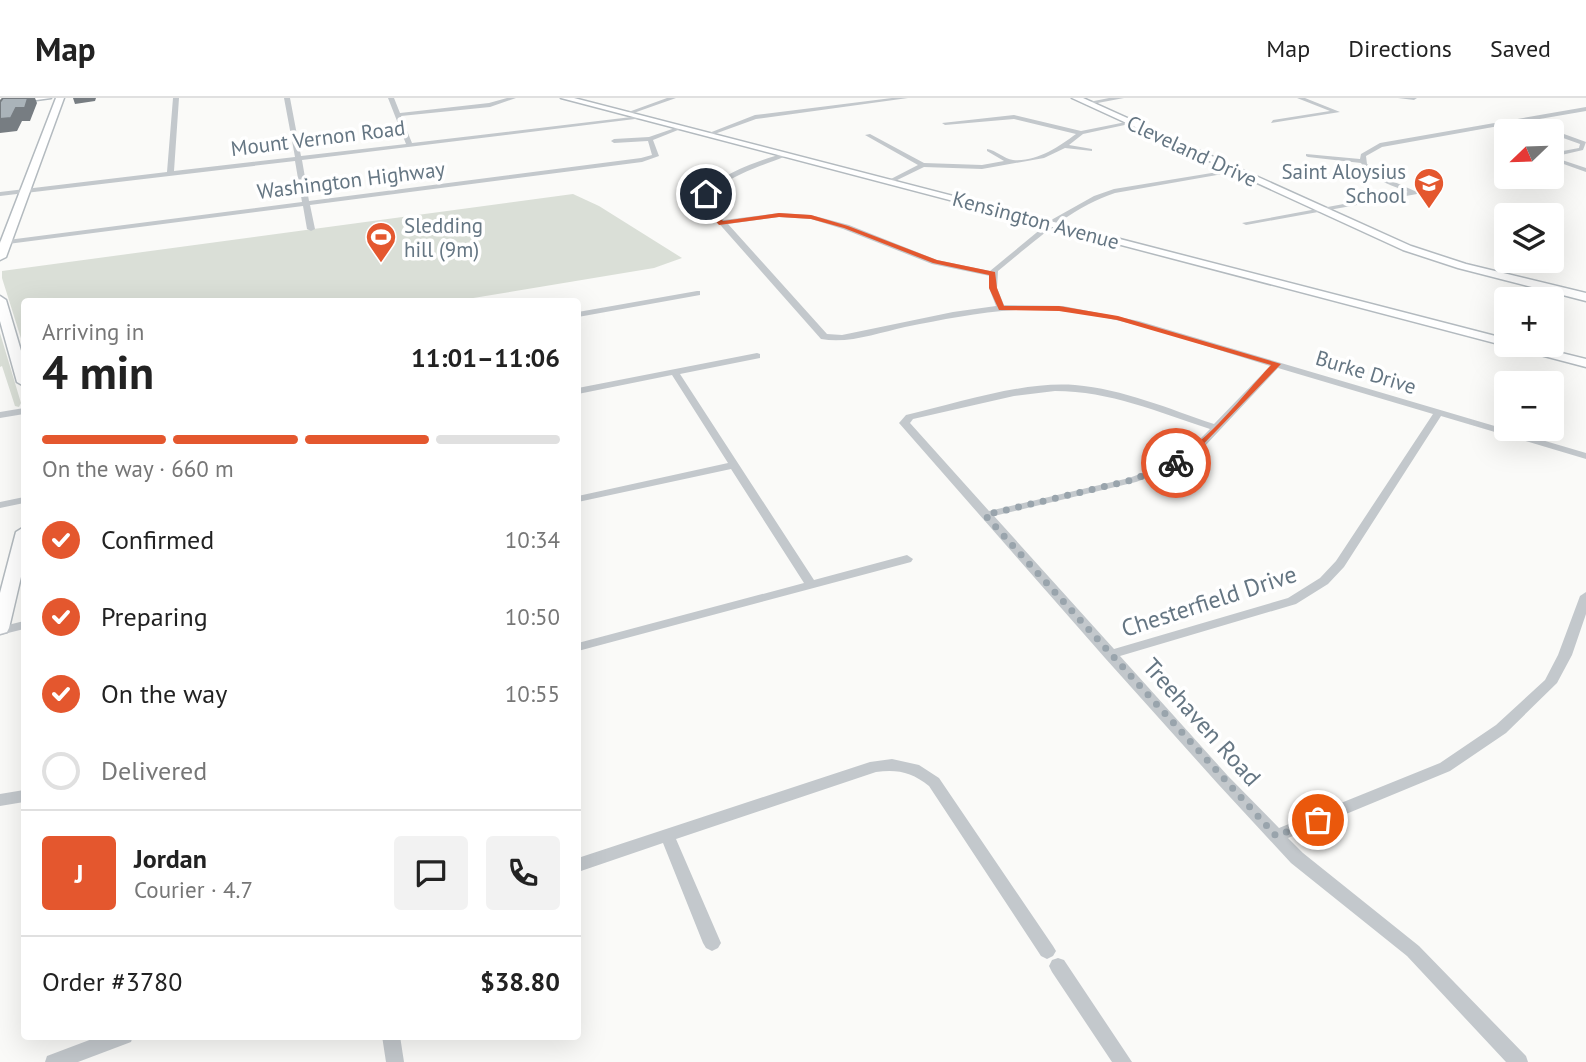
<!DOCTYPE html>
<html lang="en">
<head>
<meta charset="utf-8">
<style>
  :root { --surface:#fff; --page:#f2f2f2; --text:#222; --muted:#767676; --line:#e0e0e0; --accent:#e4572e }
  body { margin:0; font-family:"PT Sans",sans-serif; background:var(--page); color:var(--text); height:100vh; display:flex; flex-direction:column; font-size:26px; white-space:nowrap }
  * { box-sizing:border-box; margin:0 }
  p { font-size:23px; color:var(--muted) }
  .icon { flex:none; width:38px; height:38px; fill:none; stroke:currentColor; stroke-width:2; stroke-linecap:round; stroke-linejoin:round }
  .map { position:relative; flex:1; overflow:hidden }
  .details { position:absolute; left:21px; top:200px; width:560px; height:742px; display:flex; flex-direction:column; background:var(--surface); border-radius:7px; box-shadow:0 7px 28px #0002 }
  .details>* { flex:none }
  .needle { width:46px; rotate:247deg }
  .fabs { position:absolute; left:1494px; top:21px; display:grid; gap:14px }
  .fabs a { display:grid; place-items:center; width:70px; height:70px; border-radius:7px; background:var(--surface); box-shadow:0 7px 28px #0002; font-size:35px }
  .pin { position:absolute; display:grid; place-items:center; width:60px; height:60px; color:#fff; margin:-30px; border:4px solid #fff; border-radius:50%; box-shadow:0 2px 7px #0007 }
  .courier { position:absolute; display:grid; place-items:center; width:70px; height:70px; margin:-35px; border:5px solid #e4572e; border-radius:50%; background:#fff; color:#222; box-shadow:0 2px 9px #0007 }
  .overview em { font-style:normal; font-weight:600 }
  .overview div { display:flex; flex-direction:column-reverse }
  .overview { display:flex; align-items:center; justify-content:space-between; height:119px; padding:0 21px }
  h1 { font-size:46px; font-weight:600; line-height:52px }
  .bar { display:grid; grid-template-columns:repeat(4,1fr); gap:10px 7px; align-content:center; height:84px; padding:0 21px }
  .bar i { height:9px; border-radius:5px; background:var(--line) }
  .bar .active { background:var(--accent) }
  .bar p { grid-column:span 4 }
  .line { display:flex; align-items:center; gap:18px; padding:0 21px; border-top:2px solid var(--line) }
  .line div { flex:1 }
  .round { display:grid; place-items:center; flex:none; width:74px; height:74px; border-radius:7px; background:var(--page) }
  ol { padding:0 21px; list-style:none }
  li { display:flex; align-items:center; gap:21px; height:77px }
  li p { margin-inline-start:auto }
  li .icon { padding:7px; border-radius:50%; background:var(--accent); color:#fff; stroke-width:4 }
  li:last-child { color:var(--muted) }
  li i { width:38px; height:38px; border:4px solid var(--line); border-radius:50% }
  header { display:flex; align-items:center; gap:42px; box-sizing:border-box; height:98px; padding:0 35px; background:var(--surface); border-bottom:2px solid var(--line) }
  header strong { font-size:33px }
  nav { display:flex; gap:38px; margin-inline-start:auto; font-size:24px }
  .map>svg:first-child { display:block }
  .green { fill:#dadfd7 }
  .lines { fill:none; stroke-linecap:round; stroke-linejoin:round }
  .secondary-casing { stroke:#b3babf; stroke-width:3 }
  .street { fill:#c3c8cc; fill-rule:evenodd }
  .secondary { fill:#fff; fill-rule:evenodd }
  .shaded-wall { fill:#777d82 }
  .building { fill:#aab3b9; stroke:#777d82; stroke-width:2 }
  .route { fill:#e4572e }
  .done { stroke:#99a4ac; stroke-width:7; stroke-dasharray:0 12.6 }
  .labels { text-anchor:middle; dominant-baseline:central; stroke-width:7; stroke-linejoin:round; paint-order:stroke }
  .far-street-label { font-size:21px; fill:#657683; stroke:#fff }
  .far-poi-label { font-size:21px; fill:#657683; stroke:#fff; text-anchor:end }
  .street-label { font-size:24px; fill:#657683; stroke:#fff }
</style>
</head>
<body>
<header>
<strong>Map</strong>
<nav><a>Map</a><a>Directions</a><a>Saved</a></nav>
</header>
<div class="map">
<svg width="1586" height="964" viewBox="0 0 1586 964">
  <rect width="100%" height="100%" fill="#fafaf8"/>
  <path class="green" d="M573,96L599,108L682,160L654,170L455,203H24V250L2,180V173Z
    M0,235L21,305L19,309L15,308L2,268L0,269Z"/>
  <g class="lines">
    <g class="secondary-casing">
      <path id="secondary" d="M24,0H51L0,7V3Z
        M56,0H64L6,159L0,162V145Z
        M561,0H574L1507,241V247H1529L1586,261V269Z
        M1072,0H1083L1411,148L1466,166L1586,195V203L1458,170L1403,152Z
        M0,198L6,202L24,263V288L17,284L0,223Z
        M24,429V466L9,530L7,534L0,536V495L16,434Z"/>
    </g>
    <path class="street" d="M173,0H179L174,73L295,59L284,0H290L301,58L406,46L388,0H394L400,15L489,5L507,0H516L490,9L401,18L412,45L640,18L643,20L302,62L309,103L641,60L652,57L648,43L614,45L611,43L614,41L649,39L678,29L683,30L653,42L659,58L642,64L310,107L315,131L311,133L307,131L303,108L0,147V143L302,104L295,63L0,98V94L167,74Z
      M667,0H676L628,17L623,16Z
      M892,0H908L756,21L709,38L704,37L755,17Z
      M1109,0H1124L1087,7L1084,5Z
      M1297,0H1305L1340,14L1271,25L1273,22L1330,13Z
      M1398,0H1417L1414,2Z
      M1586,9V13L1528,23L1586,44L1583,52L1557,58L1562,62L1586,70V74L1558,64L1552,60V55L1579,50L1580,46L1552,36V33H1546L1521,24L1382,49L1366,58L1367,66L1381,78L1417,94V96L1246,127L1242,125L1408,94C1391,87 1370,81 1361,65L1308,59L1306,58V56L1360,61L1361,56L1380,45Z
      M1014,17L1081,33L1131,23L1134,25L1083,36L1069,47L1092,51V53L1065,50L1044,60L982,71L924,69L889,86L886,84L887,83L918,67L865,37L870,36L924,65L982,67L1004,63L987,53V51C996,52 1004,61 1013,62C1037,64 1058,49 1076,36L1014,21L945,27L942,25Z
      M784,55L786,56V58C763,68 719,79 708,104L724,122L779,115L811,117L849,127L937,162L990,173L1053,121L1094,98L1114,91L1236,71L1237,72L1234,74L1115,95C1070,110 1034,144 998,173L997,190L1004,207L1063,208L1139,223L1586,355V361L1441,318L1344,469L1328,486L1296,506L1120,558L1228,678L1279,730L1440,665L1496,627L1545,582L1558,557L1580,498L1586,494V516L1572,557L1557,585L1506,635L1450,673L1288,740L1303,755L1419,848L1526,958L1528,964H1506L1407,858L1291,765L1218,686L1105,560L899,325L906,317C959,305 1022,283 1075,287C1123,291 1169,311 1214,326L1270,268C1190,244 1100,207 1016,212C978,214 941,222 905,229C878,235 849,246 821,241L700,104C714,76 756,64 784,55ZM779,119L811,121L843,131L932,166L990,178L989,190L996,208L953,214L842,237L827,236L728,126ZM1278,270L1433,316L1336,463L1320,480L1288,500L1114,551L994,418L1136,384L1172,371L1203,350ZM1055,293C1110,293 1158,314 1210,331L1195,346L1164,367L1129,380L989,413L910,325L913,321L1014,298Z
      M697,193H700V197L578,219V214Z
      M757,255L760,256V260L680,276L814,482L907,457L913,461L911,464L578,553V545L804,485L731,371L578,404V398L728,365L672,277L578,296V290Z
      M24,310V316L0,320V314Z
      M24,399V405L0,410V404Z
      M24,523V531L0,537V529Z
      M892,661L919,667L939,680L1053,848L1056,853L1053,858L1047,861L1041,858L929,688C912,674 897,671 876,674L676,741L721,845L718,850L712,853L706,850L703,845L663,745L578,774V760L870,664Z
      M24,692V704L0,708V696Z
      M1058,860L1064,862L1132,964H1112L1052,874L1049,868L1052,862Z
      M100,938H133L131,944L78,964H45L47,958Z
      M382,938H400L404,964H386Z"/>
    <use href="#secondary" class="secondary"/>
  </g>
  <path class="shaded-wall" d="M28,0H35L37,5L30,23H22L17,33L0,35V21L16,10Z
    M73,0H96L95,3L75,6Z"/>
  <path class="building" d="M3,0H28L25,10H16L11,20L0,21V4Z"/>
  <path class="route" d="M706,94L709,96V108L723,123L779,115L811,117L848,128L937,162L995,174L997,190L1004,208H1059L1118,218L1281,266L1189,361L1179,367H1172V363C1211,341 1241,299 1271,267L1117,222L1059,213L999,212L989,190V177L933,165L844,130L811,121L779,119L719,127L702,108V96Z"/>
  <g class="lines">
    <path class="done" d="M1176,365L1132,382L985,417L1276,738L1318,722"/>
  </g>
  <defs>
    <g id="school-pin" transform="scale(1.575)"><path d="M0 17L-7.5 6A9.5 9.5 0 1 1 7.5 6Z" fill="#e4572e" stroke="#fff"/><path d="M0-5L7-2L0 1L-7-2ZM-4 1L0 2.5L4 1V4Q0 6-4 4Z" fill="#fff"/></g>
    <g id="stadium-pin" transform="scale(1.575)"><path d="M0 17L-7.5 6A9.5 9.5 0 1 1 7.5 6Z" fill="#e4572e" stroke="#fff"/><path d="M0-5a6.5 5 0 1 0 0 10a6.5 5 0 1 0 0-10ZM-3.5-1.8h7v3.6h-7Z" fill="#fff"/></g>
  </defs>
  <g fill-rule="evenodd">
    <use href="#school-pin" x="1429" y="85"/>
    <use href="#stadium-pin" x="381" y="139"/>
  </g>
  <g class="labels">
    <g class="far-street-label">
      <text transform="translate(318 40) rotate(-7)">Mount Vernon Road</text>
      <text transform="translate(1192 53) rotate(25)">Cleveland Drive</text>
      <text transform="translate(351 82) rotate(-7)">Washington Highway</text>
      <text transform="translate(1036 122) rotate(15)">Kensington Avenue</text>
      <text transform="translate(1366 274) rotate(17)">Burke Drive</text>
    </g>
    <g class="far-poi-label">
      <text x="1406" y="73">Saint Aloysius<tspan x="1406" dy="24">School</tspan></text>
      <text x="404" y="127" text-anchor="start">Sledding<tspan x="404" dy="24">hill (9m)</tspan></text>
    </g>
    <g class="street-label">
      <text transform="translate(1209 503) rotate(-18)">Chesterfield Drive</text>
      <text transform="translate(1202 624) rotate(48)">Treehaven Road</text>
    </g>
  </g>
</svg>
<div class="fabs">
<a><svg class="needle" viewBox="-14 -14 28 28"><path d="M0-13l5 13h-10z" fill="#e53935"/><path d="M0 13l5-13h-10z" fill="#767676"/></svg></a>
<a><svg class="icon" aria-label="layers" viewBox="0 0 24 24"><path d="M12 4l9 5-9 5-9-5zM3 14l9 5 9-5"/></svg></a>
<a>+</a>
<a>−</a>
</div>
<div class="pin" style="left:1318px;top:722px;background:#ea580c"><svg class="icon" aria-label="bag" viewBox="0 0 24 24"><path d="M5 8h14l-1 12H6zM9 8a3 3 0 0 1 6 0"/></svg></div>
<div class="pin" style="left:706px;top:96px;background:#1f2937"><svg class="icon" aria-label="home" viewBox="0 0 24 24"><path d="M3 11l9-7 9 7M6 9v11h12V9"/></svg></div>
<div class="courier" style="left:1176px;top:365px"><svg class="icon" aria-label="bike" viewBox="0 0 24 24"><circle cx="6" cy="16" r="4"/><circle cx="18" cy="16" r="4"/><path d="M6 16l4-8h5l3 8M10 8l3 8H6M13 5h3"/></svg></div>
<section class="details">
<div class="overview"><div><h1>4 min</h1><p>Arriving in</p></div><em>11:01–11:06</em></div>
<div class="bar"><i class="active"></i><i class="active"></i><i class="active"></i><i></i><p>On the way · 660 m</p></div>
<ol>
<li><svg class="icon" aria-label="check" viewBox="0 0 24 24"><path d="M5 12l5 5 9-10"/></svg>Confirmed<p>10:34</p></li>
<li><svg class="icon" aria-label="check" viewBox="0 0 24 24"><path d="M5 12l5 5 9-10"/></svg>Preparing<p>10:50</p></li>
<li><svg class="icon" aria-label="check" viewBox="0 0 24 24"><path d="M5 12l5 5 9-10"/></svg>On the way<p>10:55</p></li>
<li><i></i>Delivered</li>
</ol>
<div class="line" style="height:126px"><b class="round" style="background:var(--accent);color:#fff">J</b><div><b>Jordan</b><p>Courier · 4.7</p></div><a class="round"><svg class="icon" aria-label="chat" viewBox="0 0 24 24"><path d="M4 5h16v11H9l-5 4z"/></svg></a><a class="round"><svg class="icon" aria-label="phone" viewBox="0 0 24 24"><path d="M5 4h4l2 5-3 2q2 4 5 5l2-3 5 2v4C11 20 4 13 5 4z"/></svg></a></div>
<div class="line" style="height:91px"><div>Order #3780</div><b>$38.80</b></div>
</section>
</div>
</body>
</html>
